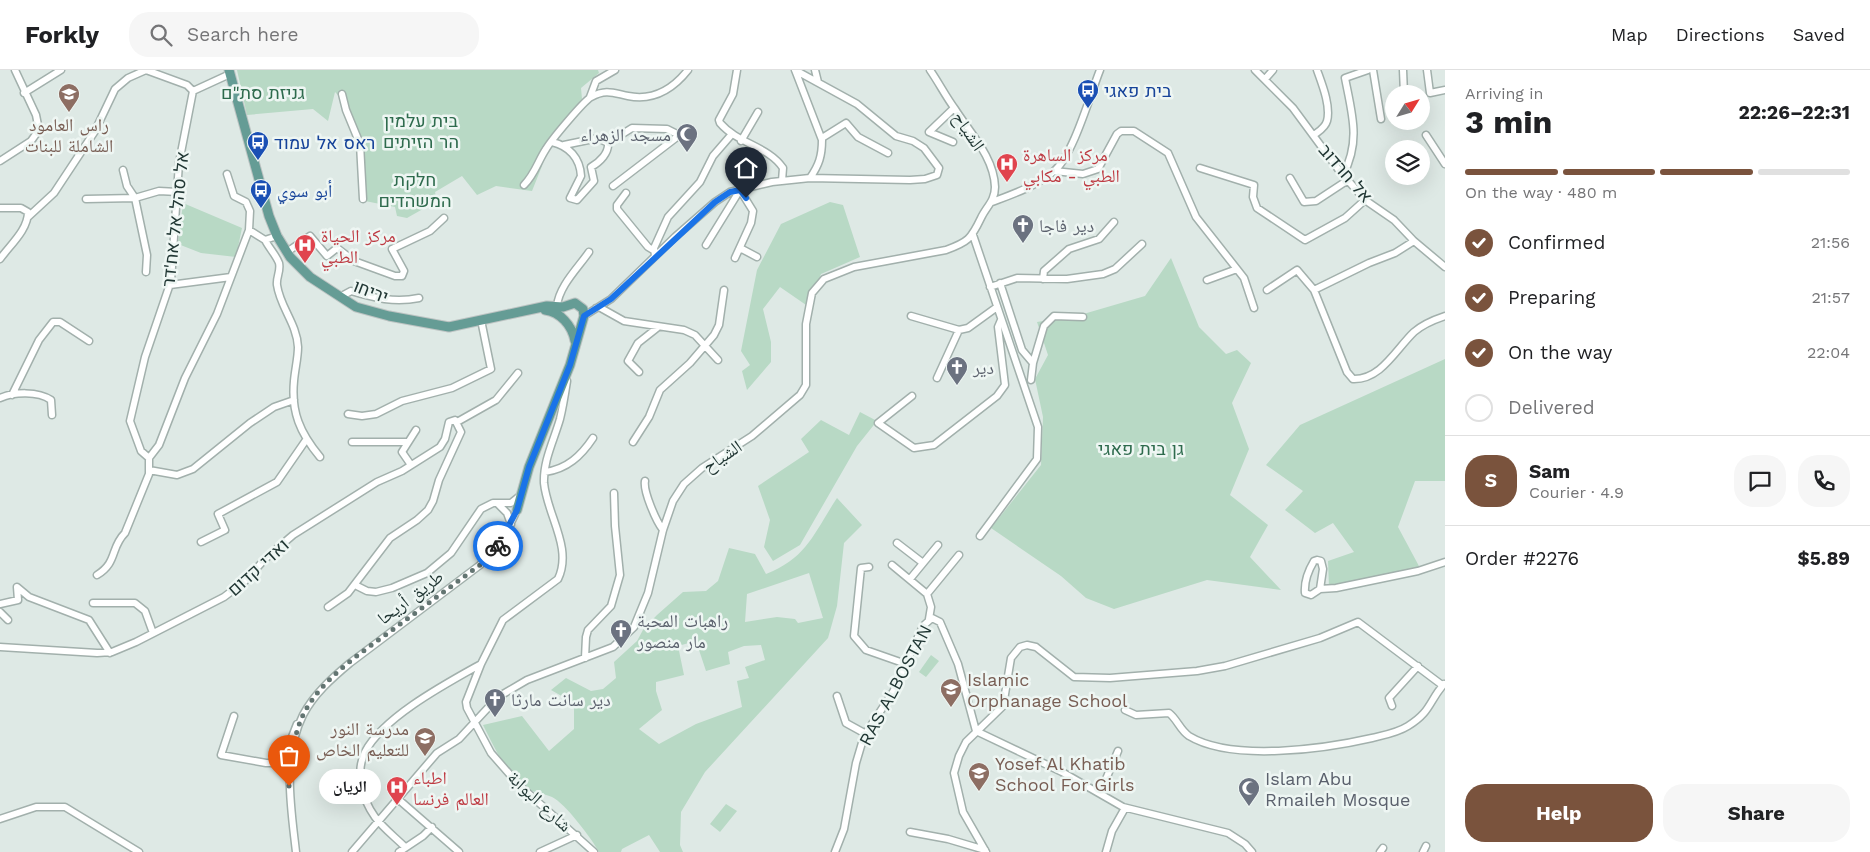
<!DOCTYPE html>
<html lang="en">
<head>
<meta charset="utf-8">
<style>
  :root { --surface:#fff; --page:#f6f6f6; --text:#202124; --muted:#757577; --line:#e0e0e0; --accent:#7a533d }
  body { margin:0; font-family:"Work Sans","Noto Naskh Arabic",Heebo,sans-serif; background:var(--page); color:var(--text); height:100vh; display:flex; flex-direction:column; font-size:19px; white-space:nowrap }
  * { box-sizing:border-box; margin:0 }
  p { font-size:16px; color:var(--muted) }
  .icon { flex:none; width:28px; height:28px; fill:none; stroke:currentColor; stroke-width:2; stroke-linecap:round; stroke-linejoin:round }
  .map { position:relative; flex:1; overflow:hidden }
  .details { display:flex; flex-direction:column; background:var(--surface); width:425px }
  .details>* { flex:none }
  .needle { width:32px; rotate:53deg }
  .controls { position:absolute; left:1385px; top:15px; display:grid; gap:10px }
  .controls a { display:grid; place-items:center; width:45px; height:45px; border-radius:50%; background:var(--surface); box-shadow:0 5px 20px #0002; font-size:25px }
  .pin { position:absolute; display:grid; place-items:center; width:42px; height:42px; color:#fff; margin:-51px -21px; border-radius:50% 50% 50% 0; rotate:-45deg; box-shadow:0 0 5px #0007 }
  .pin .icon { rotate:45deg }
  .courier { position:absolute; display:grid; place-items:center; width:50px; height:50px; margin:-25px; border:4px solid #1a73e8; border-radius:50%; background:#fff; color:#222; box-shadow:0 1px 6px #0007 }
  .bubble { position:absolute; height:35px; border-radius:18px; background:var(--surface); box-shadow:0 5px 20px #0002; font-size:16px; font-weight:700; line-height:35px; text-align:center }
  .head em { font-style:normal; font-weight:700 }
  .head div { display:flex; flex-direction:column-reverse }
  .head { display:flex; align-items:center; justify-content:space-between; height:85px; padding:0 20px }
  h1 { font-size:32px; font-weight:700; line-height:38px }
  .bar { display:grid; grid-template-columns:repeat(4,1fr); gap:8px 5px; align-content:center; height:60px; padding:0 20px }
  .bar i { height:6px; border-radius:4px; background:var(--line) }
  .bar .selected { background:var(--accent) }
  .bar p { grid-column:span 4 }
  .line { display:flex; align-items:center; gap:12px; padding:0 20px; border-top:1px solid var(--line) }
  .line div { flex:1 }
  .round { display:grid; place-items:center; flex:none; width:52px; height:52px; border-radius:20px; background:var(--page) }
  ol { padding:0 20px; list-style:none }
  li { display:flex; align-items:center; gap:15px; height:55px }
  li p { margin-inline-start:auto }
  li .icon { padding:5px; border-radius:50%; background:var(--accent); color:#fff; stroke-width:4 }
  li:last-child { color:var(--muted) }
  li i { width:28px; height:28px; border:2px solid var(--line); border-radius:50% }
  .primary-button { display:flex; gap:10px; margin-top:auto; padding:10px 20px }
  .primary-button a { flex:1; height:58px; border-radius:20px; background:var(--accent); color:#fff; font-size:20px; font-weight:700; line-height:58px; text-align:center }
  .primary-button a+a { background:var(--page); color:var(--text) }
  header { display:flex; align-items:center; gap:30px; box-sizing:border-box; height:70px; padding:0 25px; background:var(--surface); border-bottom:1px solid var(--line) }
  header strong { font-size:24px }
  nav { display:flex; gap:28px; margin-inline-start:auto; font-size:18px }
  .search { width:350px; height:45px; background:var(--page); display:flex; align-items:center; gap:12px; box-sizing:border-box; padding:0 18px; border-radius:20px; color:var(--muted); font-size:19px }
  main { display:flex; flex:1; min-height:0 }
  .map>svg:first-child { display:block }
  .green { fill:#b8d9c5; fill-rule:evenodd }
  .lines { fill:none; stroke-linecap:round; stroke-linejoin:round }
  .minor-casing { stroke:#a2b0ac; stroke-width:9 }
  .major-casing { stroke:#bcc3c2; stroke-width:11 }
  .minor { stroke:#fff; stroke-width:6 }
  .major { stroke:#659c95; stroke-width:9 }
  .done { stroke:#637572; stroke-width:5; stroke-dasharray:0 9 }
  .route { stroke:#1a73e8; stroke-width:6 }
  .labels { text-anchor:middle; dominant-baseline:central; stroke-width:5; stroke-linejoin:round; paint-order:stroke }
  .transit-label { font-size:18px; fill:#164399; stroke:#eef6f3; text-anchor:start }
  .park-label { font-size:18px; fill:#2e6b4d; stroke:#eef6f3 }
  .education-label { font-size:18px; fill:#785e54; stroke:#eef6f3; text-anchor:start }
  .street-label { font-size:18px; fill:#213734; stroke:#eef6f3 }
  .worship-label { font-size:18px; fill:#5b616d; stroke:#eef6f3; text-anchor:start }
  .health-label { font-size:18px; fill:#be3a42; stroke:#eef6f3; text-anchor:start }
</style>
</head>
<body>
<header>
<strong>Forkly</strong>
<div class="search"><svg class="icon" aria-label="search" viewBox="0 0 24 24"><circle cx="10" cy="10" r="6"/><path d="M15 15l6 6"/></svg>Search here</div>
<nav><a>Map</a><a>Directions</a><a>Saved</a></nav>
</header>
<main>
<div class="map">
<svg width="1445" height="782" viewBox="0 0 1445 782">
  <rect width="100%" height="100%" fill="#dee9e5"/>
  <path class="green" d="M237,0H598L599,3L581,18L582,29L543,78L542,96L532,121L496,116L477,125L462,106L435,122L437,131L407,148L397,146L395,137L365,131L363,75L347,34L335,22L328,51L313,39L247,45Z
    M830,132L843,135L860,187L821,204L809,237L780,217L763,239L771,272V292L747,320L742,301L750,295L741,281L757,200L781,154Z
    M183,133L242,158L236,187L201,183L178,174Z
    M1171,188L1199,257L1226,284L1237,280L1251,293L1232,333L1249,379L1230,425L1268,455L1250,487L1281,520L1207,510L1114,539L1086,528L1061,506L991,458L1041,395L1043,347L1035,309L1048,285L1037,252L1080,245L1145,226Z
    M1445,289V411H1415L1398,457L1420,498L1329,517L1328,491L1354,482L1333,453L1315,463L1285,440L1303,421L1266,395L1300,355Z
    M860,342L877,351L857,376L800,475L773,491L764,477L770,450L758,416L809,382L801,369L821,350L849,365Z
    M837,428L862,455L844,473L837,536L828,568L705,702L681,742L680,775L683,782H660L649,765L622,779L621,782H599C592,769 565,733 552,727C545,724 536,723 530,720C506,706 495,678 483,655L522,646L549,681L574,659V633L551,620L566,608L591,621L603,619L616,608L614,592L637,571L644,558L657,545L683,522L706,521L718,511L729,478L755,484L766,504C807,488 814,463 837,428ZM809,503L823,548L798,553L795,549L777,547L745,552L747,524ZM696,571L706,601L730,594L728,582L744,576L761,575L765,590L745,597L749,608L737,611L742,637L696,654L659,674L639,659L662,640L656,621V612L684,605L678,576Z
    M931,585L939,591L926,607L919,602Z
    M726,734L737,741L720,762L710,754Z"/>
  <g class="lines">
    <g class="minor-casing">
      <path id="minor" d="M737,0L733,24L719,50L720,53C738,74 768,76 783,98L782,111
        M795,0L822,70C822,86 819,95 810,108
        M815,0L818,12
        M1255,0L1293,38L1338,99L1365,130L1394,150L1414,171L1445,197
        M1373,0L1381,49
        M1403,0L1404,24
        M1427,0L1430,23L1445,20
        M1265,9L1273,0
        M193,21L230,4
        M24,23L61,0
        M342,24L346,40L360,74L363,129
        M590,27L596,11L615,0
        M1314,65C1319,61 1325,58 1327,51C1331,36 1322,14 1317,0
        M1426,65L1445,94
        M822,68L846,53L858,67L888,83
        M741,71L758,42
        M552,72C569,76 580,88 581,106L570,128L577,130L594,111L591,97C600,92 609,83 608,73L598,68L564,75
        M953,72L929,62L954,38
        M608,73L632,58L667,59L677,64V67L613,116
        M0,91L31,71L39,60L36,45L15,0
        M1200,98L1254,115L1253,127L1257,138L1305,170L1345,148L1365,130
        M123,100L127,116L135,128
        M1054,101L1083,104L1098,99L1117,64L1121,61H1134L1168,83L1196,147L1244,208L1254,238
        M227,104L234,126L246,132L250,141L249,160
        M1343,105C1361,71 1352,44 1345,8L1368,0
        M1290,108L1304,132L1316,131L1348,110
        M524,115C535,104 538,91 546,79C552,69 583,32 591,27C606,19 613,23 628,26C653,31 673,19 688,0
        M626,123L617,135V139L648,177L653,180
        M86,129L135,128
        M992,132C1013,124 1037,116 1054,101C1073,86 1090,25 1100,0
        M0,138H21L28,142C28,160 10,175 0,189
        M28,147L54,123L95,61L115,19L128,8L146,0L187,15L193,21
        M973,165L1038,357L1037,389L980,466
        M265,170C269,178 276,185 279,193C281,201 276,207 277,215C280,237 297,254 298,277C298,288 295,299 294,311C291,342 300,363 320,387
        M706,175L740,120L753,141L751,153L735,188
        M740,178L757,187
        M287,182L310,166L327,186L337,178L354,191L395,206H402L404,201L392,179L430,161L444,148
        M655,186L654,178L668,147L700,112L713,86L732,64
        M146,202L147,185L135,128L159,121L178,122
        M1043,209L1044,201L1069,179L1099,169L1114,152
        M1207,210L1237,199
        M1000,213L1022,280L1033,293L1044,256L1054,246L1083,247
        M170,215L231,207
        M990,217L1017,208L1067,209L1103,204L1115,199L1142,174
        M1267,220L1297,200L1314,220L1347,302L1353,309C1381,310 1396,279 1414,262C1423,254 1433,250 1445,246
        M1314,220L1369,193L1395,183L1414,171
        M340,227L351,221C374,228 395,233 419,228
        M557,236C559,216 578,198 589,182
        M596,238L599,237L624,251L684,260L695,265L718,290
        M584,246L611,229L675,167L715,132L730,122L772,112L810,108L910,110L925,109L937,105L939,98L924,78L913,71L896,66L857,34L795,0
        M911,246L959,260
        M639,302L628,291L638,273L657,258
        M937,308L959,260L968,258L997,237
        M1031,310L1033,293
        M567,311C565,324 563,337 560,349C554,370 543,391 544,413C547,445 573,478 558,509L503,550L481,594L466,632L467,638L491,683L519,715L594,782
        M12,325L39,270L53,252H60L89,271
        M912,326L878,353L914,378L934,375L997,326L1005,315L998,257L1001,250
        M0,328C14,322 38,321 51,330L52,345
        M348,344L362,346L376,344L402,331L452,318L491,299L481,250
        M457,352L496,330L518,303
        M352,372H406
        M633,372L649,347L660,320L690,293L714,265L719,255L724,220
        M149,388L141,381L130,351L145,287L171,211L179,93L193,21
        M411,395L402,382L416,360
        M149,400L177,405L193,399L250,353L274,337L294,330
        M545,402C567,399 581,386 593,368
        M645,411C643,421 656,451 663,460
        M498,434L507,443L511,454
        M201,472L225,460L218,444L277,412L306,370
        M897,473L923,493
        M1317,490L1321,491L1323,499L1320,519L1311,525L1305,523C1304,511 1308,501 1314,491Z
        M892,495L927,524
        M869,497L861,498L854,566L866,580L906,594
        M97,505C118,492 110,478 125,463L149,404V388L159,375L185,308L217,244L249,160L265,170L277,166
        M910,509L938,475
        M355,515L367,521L376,522L392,518L427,503L451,483L481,439L493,433H511L521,425
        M1320,519L1336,518L1418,501L1445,492
        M93,533H135L145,541L153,563
        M0,534L18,530L17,517L29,527L89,550L110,583
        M0,542L8,550
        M929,549L931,537L927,524L959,485
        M0,577L97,583L112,582L136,572L224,527L245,511L265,489L293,465L377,412L402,401L440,377L445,369L449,352L455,350L461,362L439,410L433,431L428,440L417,450L390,468L348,523L328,537
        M585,588L586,567L588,560L611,536L620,505L615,456L614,423
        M837,626L846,653L866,664
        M1392,636L1389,628L1418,596
        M1125,640L1136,645L1169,643C1177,649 1180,660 1189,666C1232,692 1324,679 1372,668C1384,665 1397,663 1408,656C1431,642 1429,631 1444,614
        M234,646L221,685L266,693H287
        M976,661L1062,702L1123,737L1228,763L1245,774L1252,782
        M287,697L288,677L297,654
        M1100,723L1118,681
        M398,729L459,782
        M0,749L36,737H65L139,782
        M910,762L948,769L985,780
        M405,777C395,767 383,758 375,747C362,729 355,702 365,682C383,647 447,613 481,594
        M296,782C291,737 282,687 303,645C314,624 332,608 350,593L480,495L506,463L517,440
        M352,782L437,683L459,669L498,627L527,610L613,577L634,557L648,523L663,460L673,431L684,414L702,398L752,366L800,325L806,315V254L812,223L824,209L854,197L946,180C968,172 971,169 981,148C986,137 995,131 995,117C994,87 970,63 955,39C946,27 939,13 930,0
        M399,782L423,766L432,757
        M540,782L577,765
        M835,782L844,759L856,693L864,666L893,622L923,556L932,548L940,552L958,594L976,661
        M986,782L963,742L954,703L959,686L966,672L1003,636L1011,588L1020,577L1027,575L1036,577L1074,607L1110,608L1197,601L1225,596L1320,568L1358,552L1442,615
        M1106,782L1112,761L1125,738
        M1380,782L1383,778
        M1423,782L1426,776"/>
    </g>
    <g class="major-casing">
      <path id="major" d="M229,0L269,146L277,166L290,187L310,207L356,237L389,246L449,257L547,236L563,237L575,233L583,239L584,246L570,295L529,397L517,440
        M545,240C560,242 572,255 575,271"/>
    </g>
    <use href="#minor" class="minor"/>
    <use href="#major" class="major"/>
  </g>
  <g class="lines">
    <path class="done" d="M289,716C291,693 293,666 303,645C323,605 369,578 403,552C429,533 454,514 480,495L498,476"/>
    <path class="route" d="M498,476L517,440L529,397L570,295L584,246L611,229L715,132L730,122L740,120L746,128"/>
  </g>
  <defs>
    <g id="bus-pin" transform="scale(1.125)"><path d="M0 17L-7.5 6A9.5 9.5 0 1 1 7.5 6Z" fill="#1a4fb4" stroke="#eef6f3"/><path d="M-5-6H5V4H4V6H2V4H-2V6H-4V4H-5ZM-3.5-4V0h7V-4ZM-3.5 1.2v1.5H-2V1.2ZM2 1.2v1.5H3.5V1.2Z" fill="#fff"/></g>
    <g id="school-pin" transform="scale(1.125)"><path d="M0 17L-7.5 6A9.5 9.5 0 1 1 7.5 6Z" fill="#8d6e63" stroke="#eef6f3"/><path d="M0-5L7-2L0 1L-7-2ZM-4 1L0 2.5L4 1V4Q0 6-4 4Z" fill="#fff"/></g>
    <g id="mosque-pin" transform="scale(1.125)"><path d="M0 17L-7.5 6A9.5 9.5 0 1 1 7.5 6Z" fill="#6b7280" stroke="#eef6f3"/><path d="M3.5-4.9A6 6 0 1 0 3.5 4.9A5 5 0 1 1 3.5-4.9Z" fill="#fff"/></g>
    <g id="hospital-pin" transform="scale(1.125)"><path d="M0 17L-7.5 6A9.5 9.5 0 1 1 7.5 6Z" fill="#e0444e" stroke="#eef6f3"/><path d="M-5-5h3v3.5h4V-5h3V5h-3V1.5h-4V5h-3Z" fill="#fff"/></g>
    <g id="church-pin" transform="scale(1.125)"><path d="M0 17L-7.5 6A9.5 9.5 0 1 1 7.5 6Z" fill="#6b7280" stroke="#eef6f3"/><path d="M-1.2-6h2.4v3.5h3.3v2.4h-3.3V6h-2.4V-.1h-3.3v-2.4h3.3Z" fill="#fff"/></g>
  </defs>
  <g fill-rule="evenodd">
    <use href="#bus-pin" x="1088" y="20"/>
    <use href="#school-pin" x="69" y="24"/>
    <use href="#mosque-pin" x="687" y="64"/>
    <use href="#bus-pin" x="258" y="72"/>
    <use href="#hospital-pin" x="1007" y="94"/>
    <use href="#bus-pin" x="261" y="120"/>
    <use href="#church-pin" x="1023" y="155"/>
    <use href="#hospital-pin" x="305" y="175"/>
    <use href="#church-pin" x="957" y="297"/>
    <use href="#church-pin" x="621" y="560"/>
    <use href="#school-pin" x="951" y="619"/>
    <use href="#church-pin" x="495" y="629"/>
    <use href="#school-pin" x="425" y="668"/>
    <use href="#school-pin" x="979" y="703"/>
    <use href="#hospital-pin" x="397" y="717"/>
    <use href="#mosque-pin" x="1249" y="718"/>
  </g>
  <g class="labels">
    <g class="transit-label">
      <text x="1104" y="20">בית פאגי</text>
      <text x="274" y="72">ראס אל עמוד</text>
      <text x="277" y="120">أبو سوي</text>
    </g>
    <g class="park-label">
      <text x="263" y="22">גניזת סת"ם</text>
      <text x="421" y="50">בית עלמין<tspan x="421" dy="21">הר הזיתים</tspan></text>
      <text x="415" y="109">חלקת<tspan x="415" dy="21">המשהדים</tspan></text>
      <text x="1141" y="378">גן בית פאגי</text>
    </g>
    <g class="education-label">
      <text x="69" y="54" text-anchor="middle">راس العامود<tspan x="69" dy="21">الشاملة للبنات</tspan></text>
      <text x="967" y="609">Islamic<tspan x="967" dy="21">Orphanage School</tspan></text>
      <text x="409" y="658" text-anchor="end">مدرسة النور<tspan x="409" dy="21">للتعليم الخاص</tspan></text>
      <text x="995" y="693">Yosef Al Khatib<tspan x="995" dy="21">School For Girls</tspan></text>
    </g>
    <g class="street-label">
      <text transform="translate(969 61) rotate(56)">الشياح</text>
      <text transform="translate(1346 103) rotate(49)">אל חרדוב</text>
      <text transform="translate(175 149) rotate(-84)">אל סהל אל אח'דר</text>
      <text transform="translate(371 221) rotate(21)">יריחו</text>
      <text transform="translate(722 386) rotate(-34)">الشياح</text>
      <text transform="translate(258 497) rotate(-42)">ואדי קדום</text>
      <text transform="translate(410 527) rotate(-37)">طريق أريحا</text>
      <text transform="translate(895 615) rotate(-62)">RAS ALBOSTAN</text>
      <text transform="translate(540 731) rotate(43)">شارع البوابة</text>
    </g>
    <g class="worship-label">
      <text x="671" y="64" text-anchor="end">مسجد الزهراء</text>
      <text x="1039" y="155">دير فاجا</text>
      <text x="973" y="297">دير</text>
      <text x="637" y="550">راهبات المحبة<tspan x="637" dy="21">مار منصور</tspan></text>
      <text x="511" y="629">دير سانت مارثا</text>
      <text x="1265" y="708">Islam Abu<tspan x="1265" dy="21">Rmaileh Mosque</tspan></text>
    </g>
    <g class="health-label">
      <text x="1023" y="84">مركز الساهرة<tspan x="1023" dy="21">الطبي - مكابي</tspan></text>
      <text x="321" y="165">مركز الحياة<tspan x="321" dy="21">الطبي</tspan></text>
      <text x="413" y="707">اطباء<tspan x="413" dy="21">العالم فرنسا</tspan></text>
    </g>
  </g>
</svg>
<div class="controls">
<a><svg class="needle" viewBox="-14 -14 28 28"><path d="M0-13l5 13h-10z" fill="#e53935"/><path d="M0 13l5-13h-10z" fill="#757577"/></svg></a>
<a><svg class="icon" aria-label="layers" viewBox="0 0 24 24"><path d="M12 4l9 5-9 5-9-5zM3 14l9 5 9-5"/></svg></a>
</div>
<div class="pin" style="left:289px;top:716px;background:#ea580c"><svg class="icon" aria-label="bag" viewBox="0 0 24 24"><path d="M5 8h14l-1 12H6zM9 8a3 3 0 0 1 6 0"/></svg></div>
<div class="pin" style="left:746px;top:128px;background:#1f2937"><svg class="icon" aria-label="home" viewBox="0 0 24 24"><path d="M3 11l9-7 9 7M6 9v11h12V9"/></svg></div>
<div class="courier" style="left:498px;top:476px"><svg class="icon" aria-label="bike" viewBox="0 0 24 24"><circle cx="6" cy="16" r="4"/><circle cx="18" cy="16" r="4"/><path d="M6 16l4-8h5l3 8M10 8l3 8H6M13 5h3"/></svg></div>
<div class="bubble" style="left:319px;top:699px;width:62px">الريان</div>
</div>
<section class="details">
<div class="head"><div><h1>3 min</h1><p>Arriving in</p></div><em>22:26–22:31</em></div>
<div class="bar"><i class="selected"></i><i class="selected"></i><i class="selected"></i><i></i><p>On the way · 480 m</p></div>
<ol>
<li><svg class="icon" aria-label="check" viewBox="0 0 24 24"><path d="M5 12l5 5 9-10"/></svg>Confirmed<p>21:56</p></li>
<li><svg class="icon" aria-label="check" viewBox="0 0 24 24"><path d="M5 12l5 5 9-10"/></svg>Preparing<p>21:57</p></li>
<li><svg class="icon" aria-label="check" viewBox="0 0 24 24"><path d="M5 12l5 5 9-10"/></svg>On the way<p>22:04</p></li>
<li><i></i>Delivered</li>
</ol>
<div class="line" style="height:90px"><b class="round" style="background:var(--accent);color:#fff">S</b><div><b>Sam</b><p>Courier · 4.9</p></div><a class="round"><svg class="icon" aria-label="chat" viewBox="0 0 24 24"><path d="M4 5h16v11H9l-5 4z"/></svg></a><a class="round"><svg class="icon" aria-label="phone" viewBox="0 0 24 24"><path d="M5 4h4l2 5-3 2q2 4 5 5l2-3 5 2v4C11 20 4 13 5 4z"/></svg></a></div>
<div class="line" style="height:65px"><div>Order #2276</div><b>$5.89</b></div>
<div class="primary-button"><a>Help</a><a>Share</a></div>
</section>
</main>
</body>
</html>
